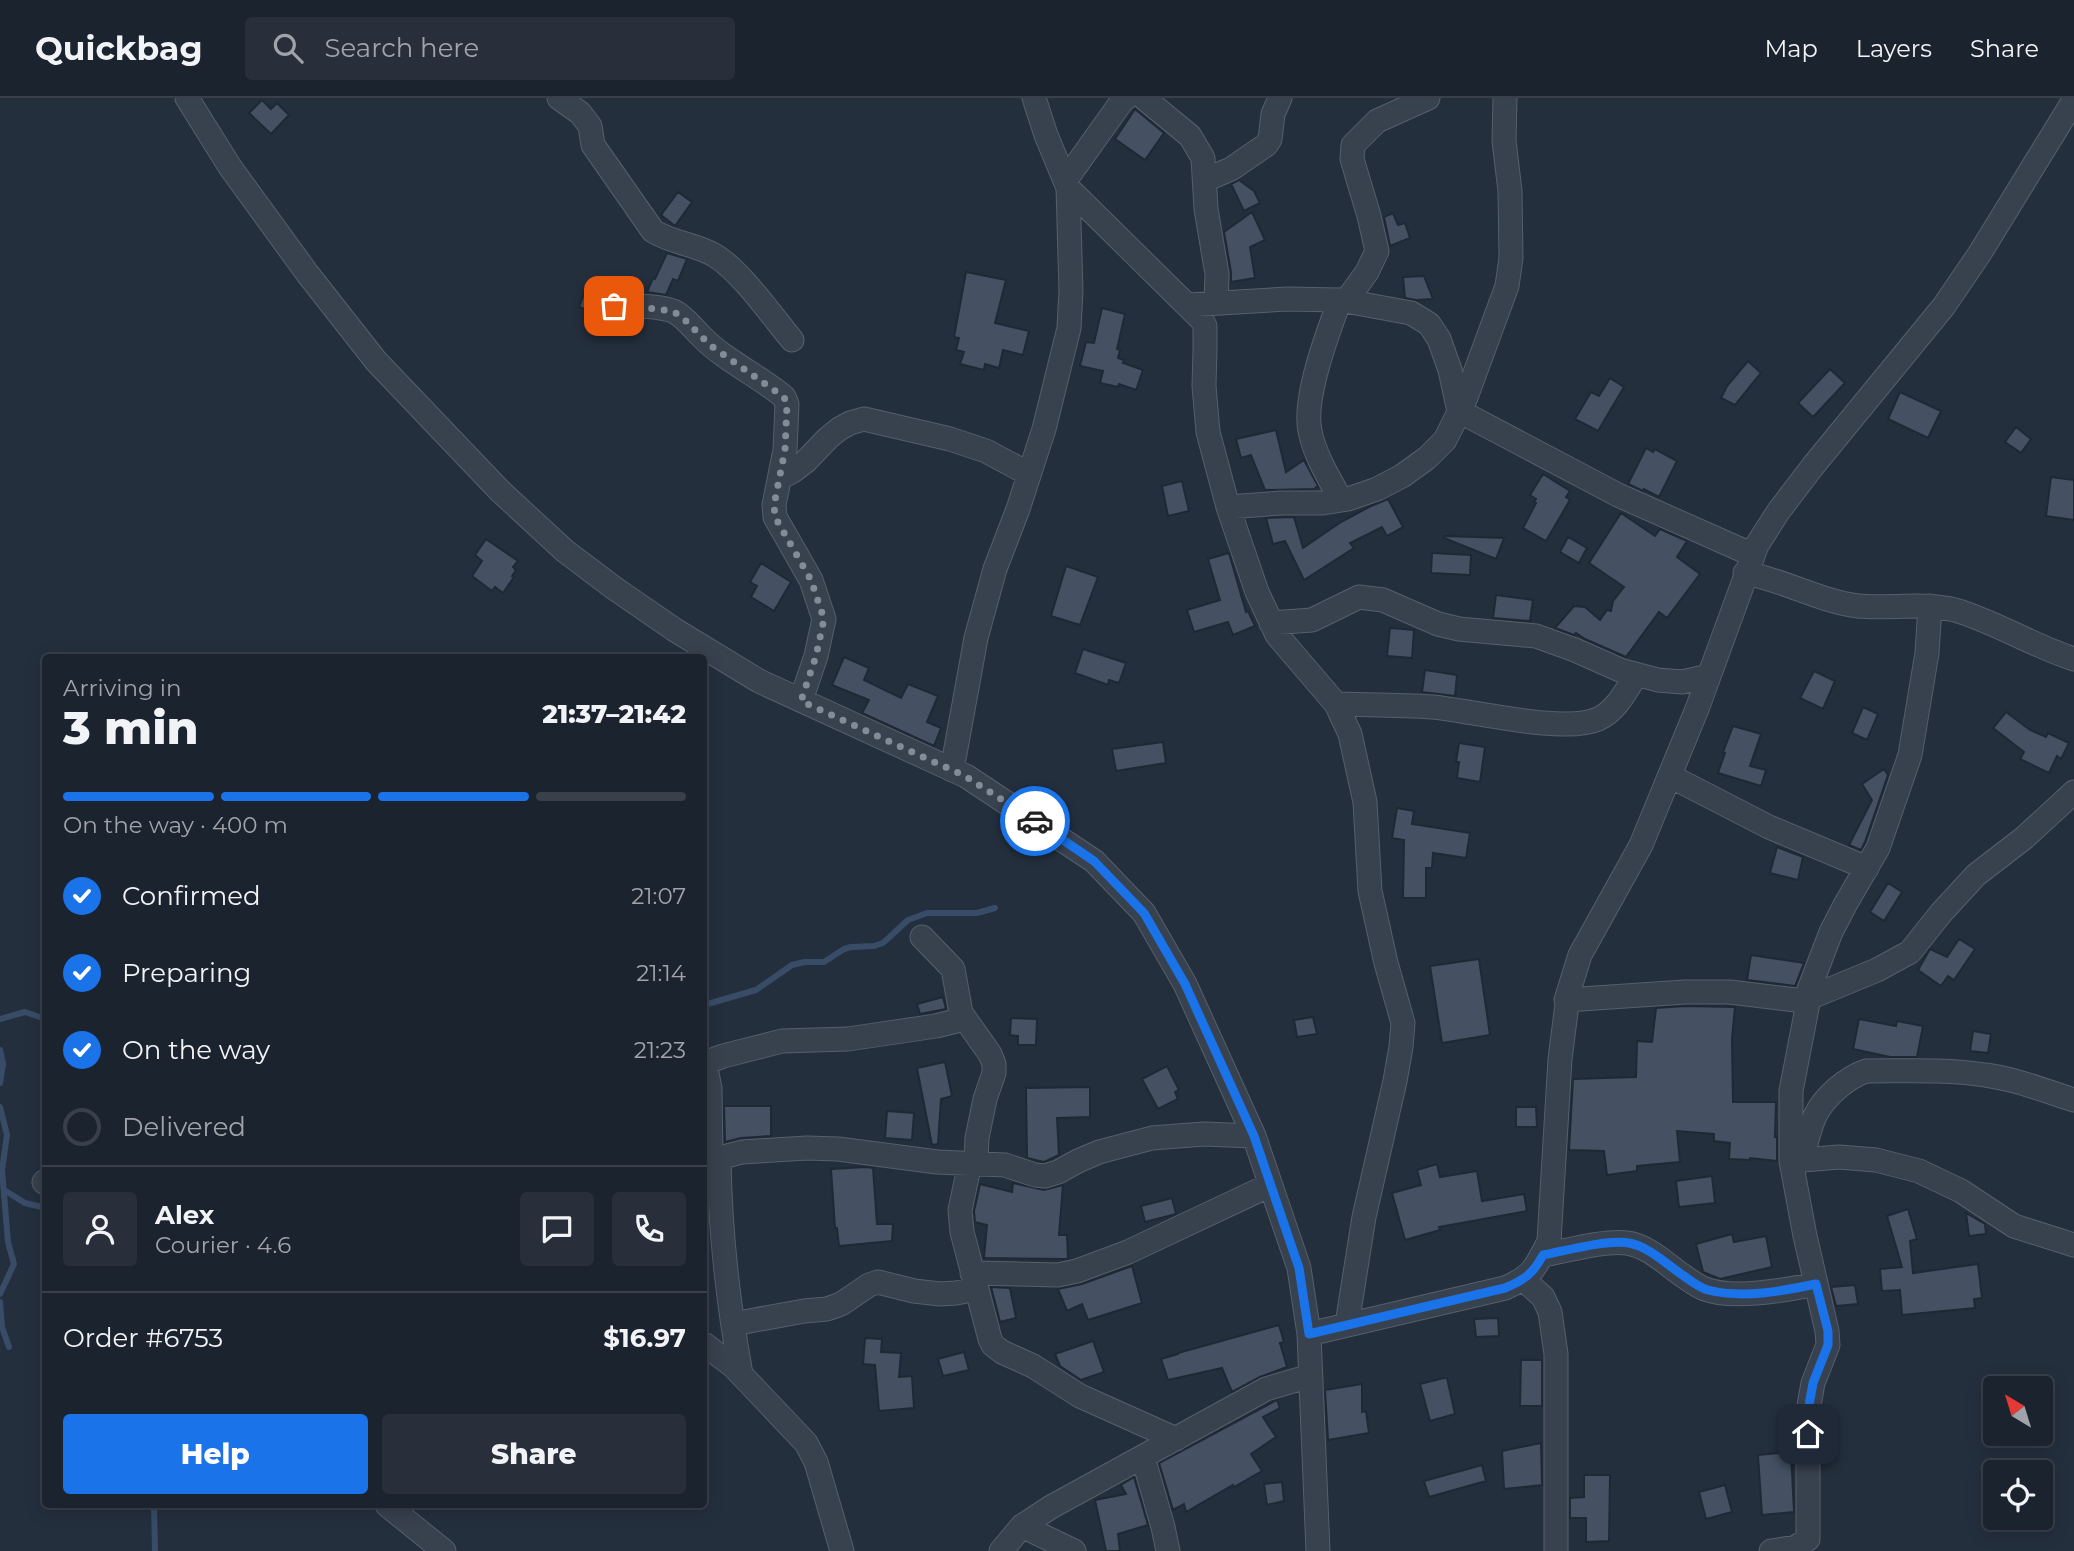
<!DOCTYPE html>
<html lang="en">
<head>
<meta charset="utf-8">
<style>
  :root { --surface:#1b232e; --page:#282f3a; --text:#f1f3f6; --muted:#a0a4aa; --line:#39404a; --accent:#1a73e8 }
  body { margin:0; font-family:Montserrat,sans-serif; background:var(--page); color:var(--text); height:100vh; display:flex; flex-direction:column; font-size:26px; white-space:nowrap }
  * { box-sizing:border-box; margin:0 }
  p { font-size:23px; color:var(--muted) }
  .icon { flex:none; width:38px; height:38px; fill:none; stroke:currentColor; stroke-width:2; stroke-linecap:round; stroke-linejoin:round }
  .map { position:relative; flex:1; overflow:hidden }
  .panel { position:absolute; left:42px; top:556px; width:665px; height:854px; display:flex; flex-direction:column; background:var(--surface); border-radius:7px; box-shadow:0 4px 18px #0003,0 0 0 2px var(--line) }
  .panel>* { flex:none }
  .needle { width:46px; rotate:322deg }
  .controls { position:absolute; left:1983px; top:1278px; display:grid; gap:14px }
  .controls a { display:grid; place-items:center; width:70px; height:70px; border-radius:7px; background:var(--surface); box-shadow:0 4px 18px #0003,0 0 0 2px var(--line); font-size:35px }
  .pin { position:absolute; display:grid; place-items:center; width:60px; height:60px; color:#fff; margin:-30px; border-radius:14px; box-shadow:0 4px 10px #0006 }
  .courier { position:absolute; display:grid; place-items:center; width:70px; height:70px; margin:-35px; border:5px solid #1a73e8; border-radius:50%; background:#fff; color:#222; box-shadow:0 2px 9px #0007 }
  .overview em { font-style:normal; font-weight:800 }
  .overview div { display:flex; flex-direction:column-reverse }
  .overview { display:flex; align-items:center; justify-content:space-between; height:119px; padding:0 21px }
  h1 { font-size:46px; font-weight:800; line-height:52px }
  .bar { display:grid; grid-template-columns:repeat(4,1fr); gap:10px 7px; align-content:center; height:84px; padding:0 21px }
  .bar i { height:9px; border-radius:5px; background:var(--line) }
  .bar .on { background:var(--accent) }
  .bar p { grid-column:span 4 }
  .line { display:flex; align-items:center; gap:18px; padding:0 21px; border-top:2px solid var(--line) }
  .line div { flex:1 }
  .round { display:grid; place-items:center; flex:none; width:74px; height:74px; border-radius:7px; background:var(--page) }
  ol { padding:0 21px; list-style:none }
  li { display:flex; align-items:center; gap:21px; height:77px }
  li p { margin-inline-start:auto }
  li .icon { padding:7px; border-radius:50%; background:var(--accent); color:#fff; stroke-width:4 }
  li:last-child { color:var(--muted) }
  li i { width:38px; height:38px; border:4px solid var(--line); border-radius:50% }
  .button { display:flex; gap:14px; margin-top:auto; padding:14px 21px }
  .button a { flex:1; height:80px; border-radius:7px; background:var(--accent); color:#fff; font-size:28px; font-weight:800; line-height:80px; text-align:center }
  .button a+a { background:var(--page); color:var(--text) }
  header { display:flex; align-items:center; gap:42px; box-sizing:border-box; height:98px; padding:0 35px; background:var(--surface); border-bottom:2px solid var(--line) }
  header strong { font-size:33px }
  nav { display:flex; gap:38px; margin-inline-start:auto; font-size:24px }
  .search { width:490px; height:63px; background:var(--page); display:flex; align-items:center; gap:18px; box-sizing:border-box; padding:0 24px; border-radius:7px; color:var(--muted); font-size:26px }
  .map>svg:first-child { display:block }
  .lines { fill:none; stroke-linecap:round; stroke-linejoin:round }
  .stream { stroke:#394c67; stroke-width:6 }
  .building { fill:#455162; stroke:#1f2835; stroke-width:2 }
  .street-casing { stroke:#565f6c; stroke-width:25 }
  .street { stroke:#38414e; stroke-width:23 }
  .done { stroke:#828b98; stroke-width:7; stroke-dasharray:0 12.6 }
  .route { stroke:#1a73e8; stroke-width:9 }
</style>
</head>
<body>
<header>
<strong>Quickbag</strong>
<div class="search"><svg class="icon" aria-label="search" viewBox="0 0 24 24"><circle cx="10" cy="10" r="6"/><path d="M15 15l6 6"/></svg>Search here</div>
<nav><a>Map</a><a>Layers</a><a>Share</a></nav>
</header>
<div class="map">
<svg width="2074" height="1453" viewBox="0 0 2074 1453">
  <rect width="100%" height="100%" fill="#242f3e"/>
  <g class="lines">
    <path class="stream" d="M704,907L756,892L792,867L805,864H824L844,851L851,849L874,848L883,845L908,822L927,815H977L995,810
      M0,921L25,914L46,921
      M0,952L3,966L0,985
      M0,1009L7,1037L2,1072L8,1144L14,1166L0,1196
      M4,1092L25,1105L46,1110
      M0,1204L2,1229L9,1249
      M154,1407L155,1453"/>
  </g>
  <path class="building" d="M262,2L271,11L277,5L289,17L271,36L249,15Z
    M1135,11L1164,35L1145,62L1115,41Z
    M1239,82L1254,93L1260,105L1244,113L1231,86Z
    M678,94L692,104L675,128L661,117Z
    M1252,114L1265,142L1250,149L1255,180L1231,184V174L1224,134Z
    M1393,115L1398,127L1405,125L1410,140L1390,148L1384,119Z
    M667,155L687,161L678,183L673,181L666,197L647,194L653,180L655,181Z
    M966,174L1006,182L995,225L1029,233L1023,257L1003,252L999,270L985,266L984,272L960,266L964,254L956,252L959,240L954,239Z
    M1424,178L1433,201L1416,202L1405,200L1403,179Z
    M585,193L602,200L599,217L579,209Z
    M1102,210L1125,216L1117,251L1120,252L1118,260L1124,262L1123,265L1143,272L1136,292L1119,286L1118,289L1100,285L1103,273L1080,268L1086,244L1094,245Z
    M1748,263L1761,275L1735,307L1721,300L1727,288Z
    M1830,271L1845,285L1813,319L1798,305Z
    M1610,280L1624,289L1598,333L1575,321L1591,294L1599,298Z
    M1900,294L1941,313L1928,340L1888,321Z
    M2016,329L2031,341L2021,355L2005,344Z
    M1276,332L1286,374L1304,362L1318,388L1314,391L1265,392L1251,357L1241,360L1236,341Z
    M1646,350L1653,354L1655,351L1677,363L1659,399L1644,391L1643,393L1628,386Z
    M1543,376L1570,393L1566,399L1570,402L1546,443L1523,430L1536,405L1534,404L1536,401L1530,397Z
    M2051,379L2074,382V422L2046,418Z
    M1182,383L1189,413L1168,418L1162,388Z
    M1388,401L1403,429L1387,438L1382,429L1350,445L1354,450L1304,482L1285,443L1273,446L1266,420L1294,419L1303,450L1341,424L1371,408Z
    M1621,415L1655,438L1660,431L1687,443L1677,459L1700,476L1667,520L1659,514L1626,559L1585,541L1576,535L1574,537L1555,530L1574,508L1585,509L1600,522L1607,512L1611,513L1613,503L1624,489L1589,465Z
    M1444,438L1504,440L1496,461L1444,440Z
    M1568,439L1587,450L1579,465L1560,454Z
    M486,441L518,463L513,469L516,472L512,478L514,479L503,495L495,489L492,493L472,478L482,463L475,457Z
    M1229,455L1246,514L1248,513L1255,528L1233,537L1228,524L1194,534L1187,512L1220,502L1208,461Z
    M1432,455L1471,457L1470,477L1431,475Z
    M761,465L791,484L774,513L751,499L757,488L750,484Z
    M1066,468L1098,479L1080,527L1051,518Z
    M1496,497L1533,502L1530,523L1493,520Z
    M1390,530L1414,532L1412,560L1387,558Z
    M1083,551L1126,565L1119,585L1109,582L1108,587L1075,575Z
    M844,559L869,570L864,582L901,600L908,586L938,598L927,624L941,630L934,648L862,615L869,602L832,587Z
    M1425,572L1457,577L1455,598L1422,594Z
    M1814,573L1835,583L1823,611L1800,600Z
    M1863,609L1878,616L1867,642L1852,635Z
    M2006,614L2030,632L2046,639L2048,635L2069,645L2061,661L2057,658L2049,675L2020,661L2024,654L1993,630Z
    M1733,628L1761,636L1750,668L1766,672L1761,688L1718,675L1725,655L1723,654Z
    M1163,644L1166,665L1116,673L1112,651Z
    M1459,645L1485,649L1480,684L1457,680L1459,664H1456Z
    M1884,671L1888,677L1865,744L1861,752L1849,747L1872,702L1862,686Z
    M1397,710L1414,713L1412,726L1470,735L1466,760L1433,755L1432,770H1426V800H1403L1404,742L1392,740Z
    M1777,749L1803,759L1798,782L1770,775Z
    M1888,785L1902,794L1884,823L1870,814Z
    M1959,841L1975,851L1954,882L1948,878L1941,888L1918,872L1930,851L1947,859Z
    M1751,857L1804,865L1795,888L1747,882Z
    M1479,861L1490,937L1442,945L1430,868Z
    M943,899L946,911L920,916L917,906Z
    M1685,908L1735,909L1732,941L1733,1004H1776L1775,1039H1777V1063L1750,1060V1062L1729,1061L1730,1045L1714,1043V1036L1677,1033L1680,1064L1637,1068V1073L1607,1077L1604,1053L1569,1052L1573,981L1636,979L1637,943L1652,944L1656,910Z
    M1313,919L1317,936L1297,939L1294,922Z
    M1011,920L1037,921L1036,947H1018V938L1010,937Z
    M1859,921L1896,928L1897,923L1923,928L1917,959H1890L1853,951Z
    M1973,933L1991,936L1988,955L1970,953Z
    M945,964L952,998L941,1001L938,1046L932,1047L917,970Z
    M1167,968L1179,992L1175,994L1178,1001L1158,1011L1142,981Z
    M1090,989V1019L1057,1020L1059,1057L1044,1064L1027,1060L1026,990Z
    M724,1008H771V1038L741,1040L725,1044Z
    M1516,1009H1536L1537,1029H1516Z
    M887,1013L914,1015L912,1042L885,1040Z
    M1437,1066L1440,1079L1477,1073L1482,1103L1524,1096L1527,1113L1439,1129L1440,1132L1405,1142L1392,1095L1421,1087L1417,1072Z
    M866,1069L873,1070L877,1126H893L892,1143L839,1148L837,1130H835L831,1071Z
    M1712,1078L1715,1105L1679,1109L1676,1083Z
    M1013,1085L1044,1092L1063,1087L1059,1137H1067L1068,1161L984,1160L987,1127L975,1124L974,1113L980,1086L1012,1094Z
    M1172,1100L1176,1116L1145,1124L1141,1108Z
    M1908,1111L1917,1141L1910,1143L1913,1175L1978,1166L1982,1200L1974,1201L1975,1210L1902,1217L1900,1192L1882,1193L1880,1171L1902,1169L1887,1118Z
    M1966,1115L1985,1126L1986,1136L1969,1138Z
    M1732,1136L1734,1144L1766,1138L1772,1169L1720,1181L1703,1174L1696,1146Z
    M1132,1168L1142,1205L1088,1222L1082,1206L1067,1213L1058,1191L1082,1186Z
    M1855,1187L1858,1206L1836,1208L1831,1189Z
    M991,1189L1010,1190L1016,1220L1000,1224Z
    M1498,1220L1499,1238L1476,1239L1474,1221Z
    M1279,1227L1284,1244L1280,1245L1287,1269L1260,1279L1232,1294L1222,1270L1168,1282L1161,1261L1178,1256V1255Z
    M865,1240L882,1241L881,1254L901,1255L899,1279L912,1278L914,1310L879,1313L875,1267L863,1266Z
    M1093,1243L1104,1274L1081,1282L1060,1268L1055,1256Z
    M964,1254L969,1272L943,1278L938,1261Z
    M1521,1262H1542V1308H1520Z
    M1444,1280H1447L1455,1316L1430,1323L1420,1286Z
    M1362,1286V1314L1366,1313L1369,1335L1328,1342L1325,1292Z
    M1277,1302L1280,1310L1263,1319L1276,1339L1251,1356L1262,1373L1234,1389L1233,1387L1186,1414L1184,1406L1173,1412L1159,1365Z
    M1541,1345L1542,1387L1504,1391L1502,1353Z
    M1791,1354L1794,1414L1762,1417L1758,1357Z
    M1482,1367L1486,1383L1429,1399L1424,1383Z
    M1584,1377H1610L1609,1443L1586,1444V1420H1570V1400L1584,1399Z
    M1134,1379L1148,1427L1118,1436L1120,1453H1106L1095,1402L1126,1396L1121,1387Z
    M1282,1384L1284,1403L1267,1407L1264,1386Z
    M1725,1387L1732,1414L1706,1421L1699,1394Z"/>
  <g class="lines">
    <g class="street-casing">
      <path id="street" d="M187,0L230,69L307,175L376,263L500,393L565,453L614,490L675,532L759,583L966,678L1094,763L1144,815L1185,886L1254,1038L1299,1170L1309,1236L1318,1453
        M559,0L580,15L590,28L593,47L653,133C672,145 695,146 714,157C740,172 772,218 792,242
        M1144,0L1190,38L1203,60L1206,111L1217,176L1216,205
        M1205,82L1231,71L1266,47L1270,41L1273,16L1280,0
        M1065,83L1122,3L1126,0
        M1068,90L1202,222L1205,228V252L1204,288L1208,334L1228,409L1257,494L1277,537L1336,606L1350,636L1365,704L1370,793L1386,865L1403,925L1401,949L1395,983L1364,1119L1347,1226
        M1340,202C1328,234 1303,300 1310,333C1315,358 1329,380 1341,402
        M1346,203L1367,174L1377,153L1369,118L1352,61L1353,47L1377,23L1428,0
        M1187,207L1287,201L1340,202L1411,215L1429,226L1439,241L1450,272L1459,313L1618,397L1753,457
        M614,208C632,208 655,207 673,213C684,218 693,230 701,238C725,263 758,277 784,299L787,306L785,352L774,407L775,419L811,482L824,521L816,558L801,602
        M780,380L793,373L806,363L827,341L839,331L850,325L864,321L950,341L986,353L1029,376
        M1228,409L1281,405H1323L1348,401L1377,391L1402,378L1427,360L1445,342L1465,302L1507,188L1511,160L1510,93L1504,43L1505,0
        M1745,475C1784,482 1819,503 1858,508C1890,511 1924,504 1955,512C1996,524 2033,548 2074,561
        M1271,525L1312,522L1359,499L1383,502L1438,526L1459,531L1536,538L1575,552L1620,572L1658,582L1682,584L1709,578
        M1336,606C1369,607 1401,607 1433,609C1473,613 1565,636 1598,621C1616,613 1626,593 1636,577
        M952,672L976,540L995,471L1018,411L1044,331L1069,230L1071,193L1068,90L1046,37L1034,0
        M1670,678L1769,729L1867,770
        M922,839L953,871L961,915L990,956L994,966V975L985,1001L977,1040L976,1064
        M1566,902L1685,894H1730L1796,902L1809,900L1877,872L1910,854L1941,815L1976,777L2024,740L2074,694
        M1805,902L1831,834L1845,807L1878,750L1910,657L1927,555L1930,508
        M704,961L710,990L711,1062
        M705,965L723,958L782,943L848,941L936,928L964,921
        M719,1060C720,1133 728,1205 741,1276
        M1801,1062C1806,1048 1809,1031 1815,1018C1824,999 1846,980 1866,973C1905,973 1946,971 1985,977C2016,981 2045,993 2074,1002
        M1791,1063L1839,1059L1876,1062L1919,1073L1961,1093L2014,1128L2074,1147
        M704,1064L742,1054L807,1050L838,1051L937,1064L1005,1067L1035,1077L1045,1078L1058,1074L1078,1063L1099,1054L1152,1040L1204,1036L1254,1038
        M970,1065L960,1112L962,1134L990,1241L993,1247L1002,1254L1033,1268L1080,1298L1176,1341
        M44,1084L46,1085
        M1543,1157C1566,1153 1604,1142 1627,1145C1648,1148 1665,1165 1682,1177C1689,1182 1697,1188 1705,1191C1733,1202 1787,1192 1816,1186
        M972,1175L1058,1177L1077,1173L1128,1154L1270,1087
        M1524,1182L1543,1199L1550,1214L1556,1256V1453
        M733,1226L804,1213L827,1211L841,1206L869,1187L878,1184L914,1193L940,1196L956,1195L976,1191
        M1309,1236L1505,1190C1533,1178 1536,1169 1549,1143L1560,961L1567,906L1566,902L1580,857L1641,747L1697,611L1757,447L1778,414L1813,368L1944,208L1980,155L2074,2
        M704,1246L733,1268L806,1345L816,1364L842,1453
        M1143,1359L1163,1429L1168,1453
        M387,1407L444,1453
        M1022,1428L1074,1453
        M1001,1453L1022,1428L1051,1409L1266,1291L1310,1278
        M1771,1453L1796,1449L1808,1441V1313L1813,1285L1828,1247L1827,1233L1805,1138L1791,1063V993L1809,900"/>
    </g>
    <use href="#street" class="street"/>
  </g>
  <g class="lines">
    <path class="done" d="M614,208H633L672,213L681,218L710,247L784,299L787,306L785,352L774,407L775,419L811,482L824,521L816,558L801,603L965,678L1035,723"/>
    <path class="route" d="M1035,723L1094,763L1144,815L1185,886L1254,1038L1299,1170L1309,1236L1505,1190C1524,1182 1533,1176 1543,1157C1565,1153 1607,1141 1629,1145C1650,1149 1667,1167 1684,1178C1691,1183 1700,1190 1708,1192C1743,1201 1782,1193 1816,1186L1828,1233V1247L1813,1285L1808,1313V1336"/>
  </g>
</svg>
<div class="controls">
<a><svg class="needle" viewBox="-14 -14 28 28"><path d="M0-13l5 13h-10z" fill="#e53935"/><path d="M0 13l5-13h-10z" fill="#a0a4aa"/></svg></a>
<a><svg class="icon" aria-label="locate" viewBox="0 0 24 24"><circle cx="12" cy="12" r="6"/><path d="M12 2v4M12 18v4M2 12h4M18 12h4"/></svg></a>
</div>
<div class="pin" style="left:614px;top:208px;background:#ea580c"><svg class="icon" aria-label="bag" viewBox="0 0 24 24"><path d="M5 8h14l-1 12H6zM9 8a3 3 0 0 1 6 0"/></svg></div>
<div class="pin" style="left:1808px;top:1336px;background:#1f2937"><svg class="icon" aria-label="home" viewBox="0 0 24 24"><path d="M3 11l9-7 9 7M6 9v11h12V9"/></svg></div>
<div class="courier" style="left:1035px;top:723px"><svg class="icon" aria-label="car" viewBox="0 0 24 24"><path d="M5 17H2v-5l4-1 3-4h7l3 4 3 1v5h-3M9 17h6M6 11h13"/><circle cx="7" cy="17" r="2"/><circle cx="17" cy="17" r="2"/></svg></div>
<section class="panel">
<div class="overview"><div><h1>3 min</h1><p>Arriving in</p></div><em>21:37–21:42</em></div>
<div class="bar"><i class="on"></i><i class="on"></i><i class="on"></i><i></i><p>On the way · 400 m</p></div>
<ol>
<li><svg class="icon" aria-label="check" viewBox="0 0 24 24"><path d="M5 12l5 5 9-10"/></svg>Confirmed<p>21:07</p></li>
<li><svg class="icon" aria-label="check" viewBox="0 0 24 24"><path d="M5 12l5 5 9-10"/></svg>Preparing<p>21:14</p></li>
<li><svg class="icon" aria-label="check" viewBox="0 0 24 24"><path d="M5 12l5 5 9-10"/></svg>On the way<p>21:23</p></li>
<li><i></i>Delivered</li>
</ol>
<div class="line" style="height:126px"><a class="round"><svg class="icon" aria-label="person" viewBox="0 0 24 24"><circle cx="12" cy="8" r="4"/><path d="M4 21q1-7 8-7t8 7"/></svg></a><div><b>Alex</b><p>Courier · 4.6</p></div><a class="round"><svg class="icon" aria-label="chat" viewBox="0 0 24 24"><path d="M4 5h16v11H9l-5 4z"/></svg></a><a class="round"><svg class="icon" aria-label="phone" viewBox="0 0 24 24"><path d="M5 4h4l2 5-3 2q2 4 5 5l2-3 5 2v4C11 20 4 13 5 4z"/></svg></a></div>
<div class="line" style="height:91px"><div>Order #6753</div><b>$16.97</b></div>
<div class="button"><a>Help</a><a>Share</a></div>
</section>
</div>
</body>
</html>
